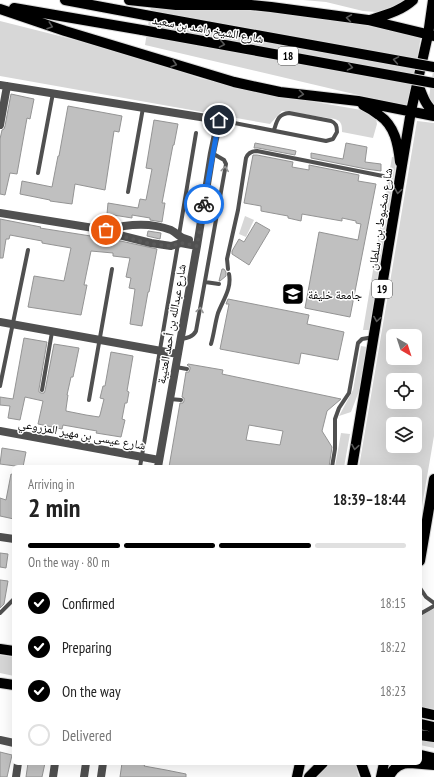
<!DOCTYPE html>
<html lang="en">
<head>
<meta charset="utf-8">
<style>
  :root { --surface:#fff; --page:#f6f6f6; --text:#222; --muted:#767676; --line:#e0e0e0; --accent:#000 }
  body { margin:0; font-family:"PT Sans Narrow","Noto Naskh Arabic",sans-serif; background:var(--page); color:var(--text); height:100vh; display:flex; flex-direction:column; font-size:15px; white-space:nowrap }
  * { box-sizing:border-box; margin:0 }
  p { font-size:13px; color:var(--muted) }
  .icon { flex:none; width:22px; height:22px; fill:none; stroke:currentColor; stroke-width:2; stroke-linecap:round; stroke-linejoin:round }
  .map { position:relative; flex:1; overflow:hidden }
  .sheet { position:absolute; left:12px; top:465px; width:410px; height:300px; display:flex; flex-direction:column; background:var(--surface); border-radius:6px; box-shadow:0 4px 16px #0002 }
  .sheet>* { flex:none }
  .needle { width:26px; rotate:141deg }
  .fabs { position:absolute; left:386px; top:329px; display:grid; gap:8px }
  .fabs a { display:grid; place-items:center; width:36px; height:36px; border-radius:6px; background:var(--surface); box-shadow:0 4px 16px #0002; font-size:20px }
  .pin { position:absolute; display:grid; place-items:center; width:34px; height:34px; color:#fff; margin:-17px; border:2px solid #fff; border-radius:50%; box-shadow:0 1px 4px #0007 }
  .courier { position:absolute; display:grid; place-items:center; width:40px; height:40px; margin:-20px; border:3px solid #1a73e8; border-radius:50%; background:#fff; color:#222; box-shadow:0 1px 5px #0007 }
  .head em { font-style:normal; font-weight:700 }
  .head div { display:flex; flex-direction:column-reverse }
  .head { display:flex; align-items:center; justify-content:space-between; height:68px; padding:0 16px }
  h1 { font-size:26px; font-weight:700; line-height:30px }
  .bar { display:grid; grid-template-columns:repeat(4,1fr); gap:6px 4px; align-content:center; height:48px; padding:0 16px }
  .bar i { height:5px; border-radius:3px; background:var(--line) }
  .bar .on { background:var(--accent) }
  .bar p { grid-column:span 4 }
  ol { padding:0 16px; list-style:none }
  li { display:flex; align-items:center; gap:12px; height:44px }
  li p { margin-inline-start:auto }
  li .icon { padding:4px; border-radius:50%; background:var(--accent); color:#fff; stroke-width:4 }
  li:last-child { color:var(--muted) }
  li i { width:22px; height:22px; border:2px solid var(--line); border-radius:50% }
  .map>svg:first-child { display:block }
  .green { fill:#d7d7d7; fill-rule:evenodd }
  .building { fill:#c0c0c0; stroke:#949494; fill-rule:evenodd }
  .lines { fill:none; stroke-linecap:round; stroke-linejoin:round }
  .primary-casing { stroke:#dbdbdb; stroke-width:12 }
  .service { stroke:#505050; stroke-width:4 }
  .minor { stroke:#505050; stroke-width:8 }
  .tertiary { stroke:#505050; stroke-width:8 }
  .primary { stroke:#000; stroke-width:10 }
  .primary-bridge-casing { stroke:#dbdbdb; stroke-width:12; stroke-linecap:butt }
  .primary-bridge { stroke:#000; stroke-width:10 }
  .oneway { stroke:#595959 }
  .oneway2 { stroke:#969696 }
  .done { stroke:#595959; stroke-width:4; stroke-dasharray:0 7.2 }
  .route { stroke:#1a73e8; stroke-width:5 }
  .labels { text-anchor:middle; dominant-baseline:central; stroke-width:3; stroke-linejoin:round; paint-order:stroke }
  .shield { fill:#fff; stroke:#4c4c4c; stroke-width:1 }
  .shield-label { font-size:11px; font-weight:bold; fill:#000 }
  .street-label { font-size:12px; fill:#000; stroke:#fff }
  .poi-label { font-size:12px; fill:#000; stroke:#fff; text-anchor:start }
</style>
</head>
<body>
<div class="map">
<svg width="434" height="777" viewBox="0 0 434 777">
  <rect width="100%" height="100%" fill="#fff"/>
  <path class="green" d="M303,0H408L386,11L376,12L363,11L326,2Z
    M151,7L207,10L250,11L284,13L353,23L421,36L409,107L145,45Z
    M0,21L143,57L199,78L270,94L367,111L376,118L377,124L373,138L342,132C342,126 342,121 335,119L282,111L270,124L0,76Z
    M434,65V104L430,102L429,97Z
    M417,121L434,123V436L420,518V467H359ZM393,336H415V358H393ZM393,380H415V402H393ZM393,424H415V446H393Z
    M392,157H397L369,330H363Z
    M245,216L254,220L246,237L239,234Z
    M361,346L367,347L359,391L351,412L339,416L353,390Z
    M341,433L350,434L344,467H335Z
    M434,609V709L423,707L420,705V625L421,616L431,610Z
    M0,655L14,657V676L0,673Z
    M420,735L434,738V748L420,745Z
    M328,763H355L359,777H316Z"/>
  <path class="building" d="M11,94L34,99L30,119L27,118L17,174L10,173L5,195L0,194V139L2,130L4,129L5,126Z
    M68,106L122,116L119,132L114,131L105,190L75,184L72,204L50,201V200L20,194L22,181L52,187L58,156H59Z
    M154,120L178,124L174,145H173L162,203H165L162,222L150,220V218L132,215V218L107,214L108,203L138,208L140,199L146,200L152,169L146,168Z
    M255,143L296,151L295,155L258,148H254Z
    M346,143L367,147L365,162L381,164V171L366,169L311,158V153L343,159Z
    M253,155H257L293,162L292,167L309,170V165L359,175L358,181L376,184L350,317L305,308L319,232L358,240L361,224L356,223V221L342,218V221L302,214L301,221L288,218V216L261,211V206L244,203Z
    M0,219L41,227L40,228L116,240L157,249L149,292H148L142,326L130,324L135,289L129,288L131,278L126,277L130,258L113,256V253L91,251L84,285H87L81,315L28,307L34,276L64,281L71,248L42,243V241L10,235L9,239H6L3,258H0Z
    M256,222L270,230L249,265L232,254V251L239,239L244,242Z
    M148,231L161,233L160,239L147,236Z
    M222,269H224L226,272V276L220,281H219Z
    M228,299L309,315L307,324L344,332L338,360L301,353L299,364L220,349L229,304H226Z
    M24,338L47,342L39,389V392L41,393H44L45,391L54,344L79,348L73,377H71L67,395H68L66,409V411L86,415L99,417L100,415L104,399L100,398L103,386H105L111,352L133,356L127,391L129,392L127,403H125L122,419L125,420L121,437L96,433L97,431L63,425L62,429L38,424L43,401L25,397L20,420L8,418L10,406L0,405V397L13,399Z
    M188,364L223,370L222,374L341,399L327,411L322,431L332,447L329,467H169L180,403H183L184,401V398L182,397L186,372H189L190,369V367L187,365ZM249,425L283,431L280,445L246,440Z
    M2,448L26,452L23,467L0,464Z
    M11,474L14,475V519L0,516V498L6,500Z
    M0,553L8,554L6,568L0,567Z
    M0,580L8,581L4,604L0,608Z
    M0,752L12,755L7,777H0Z
    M28,763H45L42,777H26Z
    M122,763H134L145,765L144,766L166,770L186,774V777H120Z"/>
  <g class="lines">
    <g class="primary-casing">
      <path id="primary" d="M65,0L145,15
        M129,0L176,5H251L271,7L368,20L434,36
        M14,8L142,30
        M0,9L65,31L234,82L280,92L358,101L434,116
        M370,20C385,15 401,11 413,0
        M418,84C422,94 425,105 434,112
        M363,105C369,108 374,111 379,115C395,126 398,144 400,162
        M352,467L411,111L428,35L433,0
        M420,561L434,479
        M0,649L14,651
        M0,683L14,685
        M420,712L434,715
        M420,724L434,727
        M420,735L434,737
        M420,755L434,758
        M361,763L366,777
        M410,763L434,765
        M297,777L300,763
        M309,777L323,763
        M381,777L384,763
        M389,777C393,768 400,763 410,763"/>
    </g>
    <path class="service" d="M219,120L326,141L333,139L337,132C337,126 336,123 331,121L289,113C278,114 277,121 274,130
      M38,173L53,93
      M128,192L143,108
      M179,235L196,133
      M228,269L227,259L238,210L246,158C248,153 251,151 257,151L383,176
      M205,282L219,284
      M181,339C187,338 193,337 196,331L226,164L224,160L212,153
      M211,344C214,334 215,323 218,313C223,300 232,288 229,274
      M176,367L187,369
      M0,386L28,250
      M42,390L52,332
      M170,399L181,400
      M89,400L112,269
      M140,467L178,244
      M332,467L335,449V419L339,408L349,393L358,343L362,339L374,337
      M420,588L426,597L434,603
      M0,613L14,599
      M420,614L434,606"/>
    <path class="minor" d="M0,85L219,120L212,153L197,246L158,467
      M0,125L7,86
      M0,213L106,230L119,235L151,243L171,246L181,243L197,246
      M106,230C127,224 150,222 171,230C179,234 178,238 189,240
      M0,322L178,354
      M0,431L159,460
      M0,537L14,539
      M0,740L14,743
      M16,777L18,763
      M53,777L55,763"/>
    <path class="tertiary" d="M84,777L86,763
      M101,777L103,763"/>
    <use href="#primary" class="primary"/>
    <g class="primary-bridge-casing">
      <path id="primary-bridge" d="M145,15L434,67
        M142,30L434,83"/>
    </g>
    <use href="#primary-bridge" class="primary-bridge"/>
  </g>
  <defs><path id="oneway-chevron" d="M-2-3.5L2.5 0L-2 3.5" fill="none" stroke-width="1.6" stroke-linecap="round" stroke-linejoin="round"/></defs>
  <g class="oneway">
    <use href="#oneway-chevron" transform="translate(349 18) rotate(-172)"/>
    <use href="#oneway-chevron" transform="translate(50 26) rotate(19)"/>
    <use href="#oneway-chevron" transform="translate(222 44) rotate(10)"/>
    <use href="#oneway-chevron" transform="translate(396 60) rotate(-170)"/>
    <use href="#oneway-chevron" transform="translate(174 64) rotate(17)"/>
    <use href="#oneway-chevron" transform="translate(350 67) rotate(10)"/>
    <use href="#oneway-chevron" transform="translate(301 94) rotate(7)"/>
    <use href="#oneway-chevron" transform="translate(398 191) rotate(99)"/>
    <use href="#oneway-chevron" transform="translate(377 319) rotate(99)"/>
    <use href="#oneway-chevron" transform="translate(355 447) rotate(99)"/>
  </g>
  <g class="oneway2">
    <use href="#oneway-chevron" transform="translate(225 169) rotate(-83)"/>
    <use href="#oneway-chevron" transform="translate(200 310) rotate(-80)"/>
  </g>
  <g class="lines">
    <path class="done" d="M106,230L114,234L151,244L171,246L181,243L197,246L204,204"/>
    <path class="route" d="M204,204L219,120"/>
  </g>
  <defs>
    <g id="university-square" transform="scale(1.15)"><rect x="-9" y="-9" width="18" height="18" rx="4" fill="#000" stroke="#fff"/><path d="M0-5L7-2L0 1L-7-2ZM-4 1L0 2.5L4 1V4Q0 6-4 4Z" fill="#fff"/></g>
  </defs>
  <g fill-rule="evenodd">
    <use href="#university-square" x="293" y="294"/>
  </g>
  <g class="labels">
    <g class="shield">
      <rect x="278" y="47" width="20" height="18" rx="3"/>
      <rect x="372" y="280" width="20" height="18" rx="3"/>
    </g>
    <g class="shield-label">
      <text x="288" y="56">18</text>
      <text x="382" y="289">19</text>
    </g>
    <g class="street-label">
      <text transform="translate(208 29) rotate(10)">شارع الشيخ راشد بن سعيد</text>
      <text transform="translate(380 219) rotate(-81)">شارع شخبوط بن سلطان</text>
      <text transform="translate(171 324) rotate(-80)">شارع عبدالله بن أحمد العتيبة</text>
      <text transform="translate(82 434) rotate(10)">شارع عيسى بن مهير المزروعي</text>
    </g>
    <g class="poi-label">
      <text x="308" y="294">جامعة خليفة</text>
    </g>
  </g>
</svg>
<div class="fabs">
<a><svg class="needle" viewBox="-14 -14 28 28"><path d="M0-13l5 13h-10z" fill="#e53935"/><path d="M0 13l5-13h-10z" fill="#767676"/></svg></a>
<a><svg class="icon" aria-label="locate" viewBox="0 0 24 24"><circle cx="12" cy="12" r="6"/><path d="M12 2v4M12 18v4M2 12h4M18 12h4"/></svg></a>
<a><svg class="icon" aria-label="layers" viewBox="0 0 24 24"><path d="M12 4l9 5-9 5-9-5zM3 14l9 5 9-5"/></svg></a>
</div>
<div class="pin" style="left:106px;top:230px;background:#ea580c"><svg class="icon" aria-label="bag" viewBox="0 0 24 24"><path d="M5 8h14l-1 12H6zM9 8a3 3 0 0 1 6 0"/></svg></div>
<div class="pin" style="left:219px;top:120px;background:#1f2937"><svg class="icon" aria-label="home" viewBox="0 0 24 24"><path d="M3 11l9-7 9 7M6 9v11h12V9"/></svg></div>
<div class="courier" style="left:204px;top:204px"><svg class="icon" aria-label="bike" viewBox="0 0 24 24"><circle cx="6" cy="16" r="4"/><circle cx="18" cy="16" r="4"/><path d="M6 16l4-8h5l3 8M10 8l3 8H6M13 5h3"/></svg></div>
<section class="sheet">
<div class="head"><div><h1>2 min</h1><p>Arriving in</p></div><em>18:39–18:44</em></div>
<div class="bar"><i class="on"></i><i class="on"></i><i class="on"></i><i></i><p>On the way · 80 m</p></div>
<ol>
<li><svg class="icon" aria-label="check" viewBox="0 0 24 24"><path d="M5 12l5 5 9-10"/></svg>Confirmed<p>18:15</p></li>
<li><svg class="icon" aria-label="check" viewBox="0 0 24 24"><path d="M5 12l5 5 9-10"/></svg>Preparing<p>18:22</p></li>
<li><svg class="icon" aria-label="check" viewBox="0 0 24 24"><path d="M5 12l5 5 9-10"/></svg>On the way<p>18:23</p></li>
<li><i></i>Delivered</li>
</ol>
</section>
</div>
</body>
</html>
